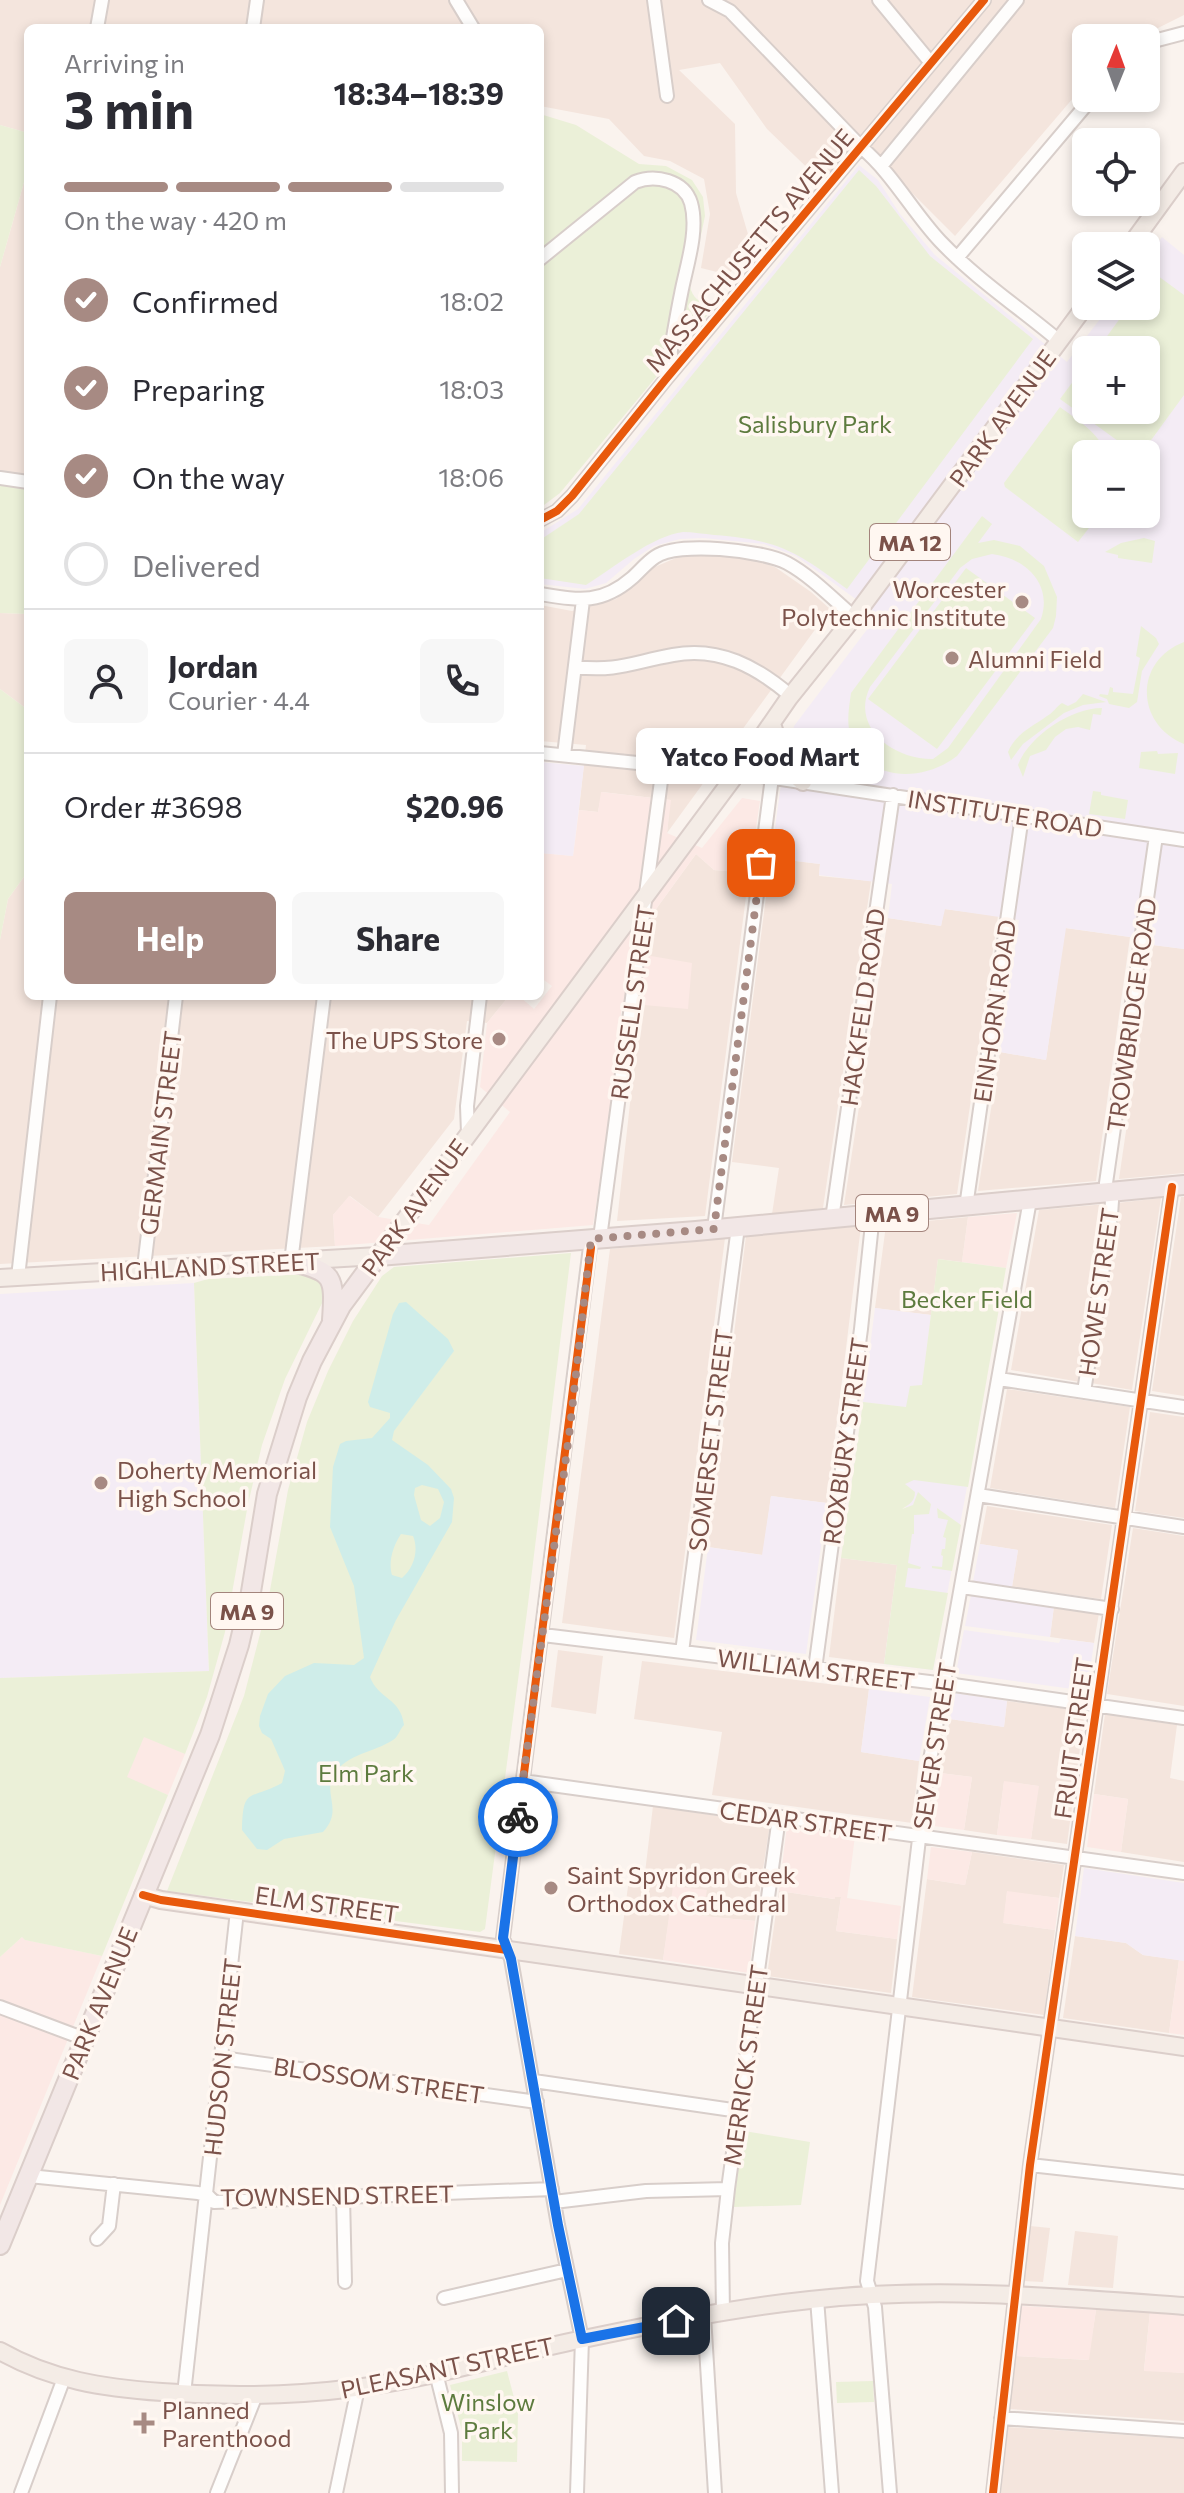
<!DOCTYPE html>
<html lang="en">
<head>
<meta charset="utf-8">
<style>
  :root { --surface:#fff; --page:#f7f7f7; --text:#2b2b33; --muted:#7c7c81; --line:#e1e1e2; --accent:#a78a83 }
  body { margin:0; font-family:Commissioner,sans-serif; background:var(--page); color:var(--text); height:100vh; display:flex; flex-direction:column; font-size:30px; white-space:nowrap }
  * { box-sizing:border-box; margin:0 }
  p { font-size:26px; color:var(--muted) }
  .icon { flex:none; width:44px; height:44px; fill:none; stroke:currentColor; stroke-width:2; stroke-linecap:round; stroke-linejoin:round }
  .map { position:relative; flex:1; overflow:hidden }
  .panel { position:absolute; left:24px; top:24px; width:520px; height:976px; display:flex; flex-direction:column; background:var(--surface); border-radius:12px; box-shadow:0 4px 12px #0003 }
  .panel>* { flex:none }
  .needle { width:52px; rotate:1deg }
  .tools { position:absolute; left:1072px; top:24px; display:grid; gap:16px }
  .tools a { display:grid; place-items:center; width:88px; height:88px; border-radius:12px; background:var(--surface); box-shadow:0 4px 12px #0003; font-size:40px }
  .pin { position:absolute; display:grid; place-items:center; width:68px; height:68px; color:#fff; margin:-34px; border-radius:16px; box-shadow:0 4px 12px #0006 }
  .courier { position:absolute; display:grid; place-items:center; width:80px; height:80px; margin:-40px; border:6px solid #1a73e8; border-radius:50%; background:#fff; color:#222; box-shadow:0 2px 10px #0007 }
  .bubble { position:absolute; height:56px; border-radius:12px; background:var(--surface); box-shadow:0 4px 12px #0003; font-size:26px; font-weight:700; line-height:56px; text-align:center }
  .overview em { font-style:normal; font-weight:700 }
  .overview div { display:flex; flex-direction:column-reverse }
  .overview { display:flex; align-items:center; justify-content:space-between; height:136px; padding:0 40px }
  h1 { font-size:52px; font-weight:700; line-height:60px }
  .bar { display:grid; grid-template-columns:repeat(4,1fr); gap:12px 8px; align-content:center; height:96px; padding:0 40px }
  .bar i { height:10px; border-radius:6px; background:var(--line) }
  .bar .active { background:var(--accent) }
  .bar p { grid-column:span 4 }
  .line { display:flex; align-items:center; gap:20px; padding:0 40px; border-top:2px solid var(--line) }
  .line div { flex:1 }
  .round { display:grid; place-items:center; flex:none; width:84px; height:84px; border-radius:12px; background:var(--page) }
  ol { padding:0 40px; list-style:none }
  li { display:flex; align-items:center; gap:24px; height:88px }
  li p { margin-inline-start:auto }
  li .icon { padding:8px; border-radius:50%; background:var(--accent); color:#fff; stroke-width:4 }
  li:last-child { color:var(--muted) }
  li i { width:44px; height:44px; border:4px solid var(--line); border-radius:50% }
  .primary-button { display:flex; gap:16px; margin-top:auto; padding:16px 40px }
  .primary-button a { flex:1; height:92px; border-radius:12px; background:var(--accent); color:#fff; font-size:32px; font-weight:700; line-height:92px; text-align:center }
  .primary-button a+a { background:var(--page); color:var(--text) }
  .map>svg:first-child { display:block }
  .residential { fill:#f4e5dd }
  .commercial { fill:#fce9e5 }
  .education { fill:#f4ecf5; fill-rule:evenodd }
  .green { fill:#ebf0d8; fill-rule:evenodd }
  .water { fill:#cfede9; fill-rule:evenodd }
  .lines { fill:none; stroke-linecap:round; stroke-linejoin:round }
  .minor-casing { stroke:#d8ceca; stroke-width:16 }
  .major-casing { stroke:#dbceca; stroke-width:20 }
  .highway-casing { stroke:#dbceca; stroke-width:22 }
  .minor { stroke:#fefdfc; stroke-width:12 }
  .major { stroke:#f4ece6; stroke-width:16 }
  .highway { stroke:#f2e7e6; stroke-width:18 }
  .cycleway-casing { stroke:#fff7f1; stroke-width:13 }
  .cycleway { stroke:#e8590c; stroke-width:8 }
  .done { stroke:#a78a83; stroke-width:8; stroke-dasharray:0 14.4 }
  .route { stroke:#1a73e8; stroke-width:10 }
  .poi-dot { fill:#a78a83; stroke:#fff7f1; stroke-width:3 }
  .labels { text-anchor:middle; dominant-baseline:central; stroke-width:7; stroke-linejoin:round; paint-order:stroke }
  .shield { fill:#fff7f1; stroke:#a3847c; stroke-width:2 }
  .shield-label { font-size:22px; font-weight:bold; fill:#7b524a }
  .street-label { font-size:24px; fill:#7b524a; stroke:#fff7f1 }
  .park-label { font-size:24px; fill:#5d7b3e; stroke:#fff7f1 }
  .poi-label { font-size:24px; fill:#7b524a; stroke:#fff7f1; text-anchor:start }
</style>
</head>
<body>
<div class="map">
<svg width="1184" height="2493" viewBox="0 0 1184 2493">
  <rect width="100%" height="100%" fill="#faf3ee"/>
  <path class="residential" d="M0,0H1184V15L1138,38H1086V83L955,236L889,170L855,153L823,183L767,129L720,63L679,70L735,124L736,193L750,241L729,275L701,268L710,214L704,179L670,161L644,156L609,119L540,106V28H28V133L0,125Z
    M28,168V494L24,488L0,484V267Z
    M690,552H728L775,567L811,592L830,609L667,833L670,800L602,792L598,812L579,810L586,745L540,741V605L572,611L616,599L650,569Z
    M0,613L28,614V710L0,689Z
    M696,854L714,870L749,873L705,1216L617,1221L641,1004L687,1008L645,955L651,916Z
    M771,858L820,864L819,876L871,881L823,1208L772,1214L779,1168L732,1162Z
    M28,871V996H509L487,1023L467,1021L454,1119L378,1217L350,1196L333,1215L335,1246L0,1264V940L8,899Z
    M944,909L998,916L957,1194L844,1205L888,918L941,926Z
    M1065,928L1130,937L1096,1181L978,1191L1000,1052L1046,1060Z
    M1153,945L1184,949V1173L1119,1179Z
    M1181,1197H1184V1396L1152,1391Z
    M1161,1198L1132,1390L1091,1383L1117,1203Z
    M1106,1204L1080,1382L1011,1370L1039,1210Z
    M968,1217L962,1262L938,1259L931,1315L875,1308L886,1225Z
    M861,1226L827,1503L771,1496L763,1555L708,1547L746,1236Z
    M725,1238L674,1638L562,1623L610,1249Z
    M1007,1389L1130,1407L1115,1508L990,1488Z
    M1150,1412L1184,1417V1518L1135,1511Z
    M987,1506L1112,1525L1101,1599L1012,1587L1018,1550L980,1544Z
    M1133,1528L1184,1536V1706L1107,1694Z
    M841,1558L897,1565L884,1664L829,1657Z
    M1054,1606L1099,1613L1094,1643L1050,1637Z
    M558,1650L603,1656L596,1714L551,1707Z
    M642,1661L869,1689L861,1752L919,1761L912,1823L712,1795L722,1732L634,1719Z
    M1007,1701L1085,1711L1067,1844L1031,1839L1038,1786L1008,1782H1004L997,1835L964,1830L972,1777L940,1773L950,1719L1004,1727Z
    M1105,1714L1177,1725L1170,1778L1184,1781V1862L1121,1852L1128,1799L1094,1794Z
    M653,1806L770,1824L755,1921L702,1916L674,1886L663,1960L619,1954L629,1879L644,1881Z
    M972,1852L1064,1865L1059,1898L1007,1892L1004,1923L1055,1930L1044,2015L912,1997L927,1879L965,1885Z
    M779,1891L834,1899L835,1896L841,1897L836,1931L897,1939L891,1993L767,1976Z
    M1075,1936L1126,1943L1143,1955L1179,1960L1169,2033L1063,2018Z
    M1030,2226L1050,2228L1043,2282L1023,2281Z
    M1075,2231L1118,2236L1113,2288L1068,2285Z
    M1096,2310L1150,2312L1144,2370L1184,2373V2421L1010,2409L1015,2356L1088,2360Z
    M1007,2427L1184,2439V2493H1001Z"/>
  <path class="commercial" d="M601,792L671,800L667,833L702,848L742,798L760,801L749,873L714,870L696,854L651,916L645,955L692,963L688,1009L622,1003L613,1096L593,1225L335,1246L333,1215L349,1196L378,1217L429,1225L510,1112L480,1087L487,1023L509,996H519L534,1009L552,986L540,977L541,853L573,856L579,810L598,812Z
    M1017,1213L1006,1268L962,1262L968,1217Z
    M144,1736L185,1754L168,1795L126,1778Z
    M940,1773L972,1777L964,1830L934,1826Z
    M1004,1781L1039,1786L1031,1839L997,1835Z
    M1094,1794L1128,1799L1121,1852L1087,1847Z
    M787,1826L855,1836L847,1898L901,1906L897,1939L836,1931L841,1897H835V1899L779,1891Z
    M931,1847L972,1852L965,1885L927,1879Z
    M673,1886L707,1890L702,1916L755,1921L749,1973L663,1960Z
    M1007,1891L1059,1898L1055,1930L1003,1923Z
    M22,1937L26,1940L102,1956L0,2205V1957Z
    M1179,1960L1184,1961V2035L1169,2033Z
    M1021,2306L1096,2310L1089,2360L1015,2356Z
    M1150,2312L1184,2315V2373L1144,2371Z"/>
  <path class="education" d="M859,165L878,180L900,214L935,255L1067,362L1110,306H1146V258L1162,237L1184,255V949L1153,945L1130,937L1066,928L1046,1060L1000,1052L1019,920L945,909L941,926L888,918L892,884L819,875L820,864L771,858L780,791L794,726L878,615L796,556L764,544L703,538L680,539L654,546L634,559L606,583L585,589L540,584V533L578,509ZM1086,350H1146V410H1086ZM1086,454H1146V514H1086Z
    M540,762L584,766L573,856L540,853Z
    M194,1283L209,1671L0,1678V1294Z
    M875,1308L931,1315L921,1397L982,1406L933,1670L884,1664L906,1505L850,1498L827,1503L806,1654L696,1640L708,1547L762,1555L771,1496L827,1503L850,1497L860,1424L919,1409L863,1402Z
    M980,1544L1018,1550L1012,1587L973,1582Z
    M971,1595L1054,1606L1050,1637L965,1626Z
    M964,1630L1059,1643L1061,1639L1094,1643L1087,1691L956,1673Z
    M869,1689L930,1697L919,1761L861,1752Z
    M954,1693L1007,1701L1004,1727L950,1719Z
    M1084,1868L1184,1883V1961L1143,1955L1126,1943L1075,1936Z"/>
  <path class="green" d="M540,114L576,125L639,164L666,166L692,180L703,197L705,216L690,287C694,302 704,305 719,301L560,493L540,508Z
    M0,125L28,133V168L0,267Z
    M859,170L876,186L930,256L1033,339L847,589C796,551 779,540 714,535C704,534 693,532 683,532C654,535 611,569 586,585L540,578V540L579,514Z
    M1154,273L1184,295V395L1141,454H1136L1060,399L1086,364V410H1146V350H1097L1129,306H1146V284Z
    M1060,407C1077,420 1099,432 1106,454H1086V514H1100L1078,542L1005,487L1004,483Z
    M0,484L24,488L28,494V614L0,613Z
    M982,516L992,524L978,543L994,540L1020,546L1044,566L1057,597L1056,616L1053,628L957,756C924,782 867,783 851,737C846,722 849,708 851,693ZM992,554C1025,558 1053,583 1041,619L948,748L933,759C895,760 850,728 870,687L960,568L972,559Z
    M1144,538L1155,541L1152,563L1118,558V555L1105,552L1121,543Z
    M966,568L1035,618L937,749L868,699Z
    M1141,626L1156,638L1159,644L1142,671L1137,702L1129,708L1109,704L1107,699L1099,696L1100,694L1108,695L1110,687L1113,688V692L1133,694L1140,658L1136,656Z
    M1184,642V744C1135,724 1134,661 1184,642Z
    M0,689L28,710V871L8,899L0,940Z
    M1083,694L1106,702L1083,705L1064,713L1023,744L1011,760L1008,752C1016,733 1032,727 1047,716C1053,713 1056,707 1062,703L1068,706L1076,702Z
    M1102,708L1101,715L1093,714L1090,730L1078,727L1066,729L1055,737L1046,750L1030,756L1023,777L1018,765C1029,736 1071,708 1102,708Z
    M1157,751L1158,754L1178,753L1175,774L1139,768L1141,752Z
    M1093,791L1101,792V795L1128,800L1125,819L1089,814Z
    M571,1253L527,1612L485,1929L480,1932L167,1891L244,1696L267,1607L288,1490L307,1422L328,1371L353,1321L382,1276L394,1267Z
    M938,1259L1006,1268L968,1487L914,1480L905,1484L915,1492C915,1502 908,1505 902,1509L913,1505L918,1492L931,1504L929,1514L914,1515V1534H912L908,1563L921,1567L920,1569L908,1568L905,1587L948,1593L933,1670L884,1664L897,1565L841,1558L863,1402L906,1407L910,1386L922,1385Z
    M306,1274C319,1279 324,1284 324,1299L285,1379L262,1445L248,1504L225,1632L207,1697L185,1754L144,1737L127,1777L168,1795L102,1956L25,1940L22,1937L0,1957V1678L209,1671L194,1283L208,1279Z
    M937,1508L961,1525L952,1571L932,1568V1566L942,1567L943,1556L941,1555L942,1549H945L946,1538L943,1537L948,1520L938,1518Z
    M744,2131L810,2142L801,2205L733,2207Z
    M507,2371L518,2413L517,2462L462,2461V2431L450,2385Z
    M873,2381L874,2402L837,2403L836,2382Z"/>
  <path class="water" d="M406,1302L448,1339L454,1351L394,1431L392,1440L428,1465L451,1489L454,1498L452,1522L396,1620L370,1677C378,1699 401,1698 404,1725C399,1730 399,1736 393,1740C373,1753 348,1753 334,1774C322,1793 344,1810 323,1832L284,1839L267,1850L257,1849L242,1830C243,1786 249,1801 282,1783L285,1771L283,1766L271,1739L262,1733L259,1726L260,1716L268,1694L285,1676L314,1663L354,1665L364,1658L354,1586L330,1527L333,1467L340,1444L346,1441L372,1438L390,1418V1413L370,1407L368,1402L393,1314L399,1303ZM422,1485L438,1489L444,1502L440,1518L430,1526L421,1520L414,1495L415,1488ZM401,1534L413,1536C419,1550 414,1568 402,1578L392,1575C388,1562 393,1546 401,1534Z"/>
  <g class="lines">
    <g class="minor-casing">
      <path id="minor" d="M456,0L473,28
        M654,0L667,96
        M709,0L730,11L861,147C893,174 912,211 940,241C976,279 1020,308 1059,341
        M879,0L931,63
        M97,28L102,0
        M253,28L257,0
        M1146,43L1184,33
        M882,165L1017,0
        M957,258L1092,98
        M540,259L635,182C655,174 684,180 691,203C699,231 686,267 681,294C675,323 671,351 666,379
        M0,478L28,482
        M540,520L557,511L572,496L666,379L984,0
        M540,594C578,600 601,605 632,578C640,571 646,563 655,557C678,541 762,550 787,563C811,576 833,599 854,617
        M575,667C618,672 633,662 673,655C719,646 757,667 791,696
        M540,753L754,775L1184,840
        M564,755L583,600
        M468,1133L467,1106L480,996
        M966,1207L1022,816
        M832,1219L893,795
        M714,1229L772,777
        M600,1238L663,766
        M291,1262L324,996
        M146,1270L145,1259L176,996
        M18,1277L50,996
        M999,1379L1184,1407
        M1084,1392L1111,1215L1112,1201L1106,1183L1156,836
        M978,1495L1184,1527
        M962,1587L1112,1609
        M543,1635L954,1685L1184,1718
        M682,1652L738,1227
        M815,1669L861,1329L873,1214
        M523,1781L1184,1873
        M0,2007L85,2039
        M222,2058L537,2102
        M534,2081L739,2111
        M1030,2165L1184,2182
        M29,2176L198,2193L208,2196L214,2202L552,2189
        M343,2197L345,2282
        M554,2202L646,2191L728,2189
        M97,2239L109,2226L114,2184
        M444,2298L567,2270
        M817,2299L832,2493
        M723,2313L722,2243L728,2189L779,1817
        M704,2316L715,2493
        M436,2373L451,2433L452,2493
        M184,2394L237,1911
        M1001,2418L1184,2431
        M21,2493L64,2378
        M217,2493L256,2395
        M336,2493L358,2388
        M577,2493L582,2339L558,2225L511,1959L503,1938L591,1239
        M890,2493L875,2307L867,2281L925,1788L1030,1200
        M993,2493L1030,2165L1172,1187"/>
    </g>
    <g class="major-casing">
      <path id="major" d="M1130,246L1184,172
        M772,724L787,769L803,782
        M0,1278L378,1256L737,773L789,698L854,617L1086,305
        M143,1895L161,1900L1184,2047
        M0,2351C51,2380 104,2388 162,2392C226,2397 291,2396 355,2388C430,2379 504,2355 579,2340C655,2324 733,2308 810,2300C934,2286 1060,2297 1184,2306"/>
    </g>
    <g class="highway-casing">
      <path id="highway" d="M291,1262C334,1271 335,1277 332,1320
        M0,2245L210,1735L239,1645L250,1598L267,1494L297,1397L312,1361L341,1306L378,1256L696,1231L1184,1185"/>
    </g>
    <use href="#minor" class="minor"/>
    <use href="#major" class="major"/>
    <use href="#highway" class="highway"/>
    <g class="cycleway-casing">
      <path id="cycleway" d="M540,520L557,511L572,496L666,379L984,0
        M143,1895L161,1900L507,1950L503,1938L591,1248
        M993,2493L1030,2165L1172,1187"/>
    </g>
    <use href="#cycleway" class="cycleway"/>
  </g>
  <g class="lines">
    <path class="done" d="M518,1817L570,1428L591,1239L714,1229L761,863"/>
    <path class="route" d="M518,1817L503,1938L511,1959L558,2225L582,2339L676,2321"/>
  </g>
  <g class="poi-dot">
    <circle cx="1022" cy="602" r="8"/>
    <circle cx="952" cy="658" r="8"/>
    <circle cx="499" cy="1039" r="8"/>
    <circle cx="101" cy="1483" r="8"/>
    <circle cx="551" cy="1888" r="8"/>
    <path d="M140 2411h8v8h8v8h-8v8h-8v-8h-8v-8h8z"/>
  </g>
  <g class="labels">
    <g class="shield">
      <rect x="870" y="524" width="80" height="36" rx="6"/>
      <rect x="856" y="1195" width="72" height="36" rx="6"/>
      <rect x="211" y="1593" width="72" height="36" rx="6"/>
    </g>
    <g class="shield-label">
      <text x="910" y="542">MA 12</text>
      <text x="892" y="1213">MA 9</text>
      <text x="247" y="1611">MA 9</text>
    </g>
    <g class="street-label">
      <text transform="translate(749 250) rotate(-50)">MASSACHUSETTS AVENUE</text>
      <text transform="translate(1002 418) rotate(-54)">PARK AVENUE</text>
      <text transform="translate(1005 813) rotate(9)">INSTITUTE ROAD</text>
      <text transform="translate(632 1002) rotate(-82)">RUSSELL STREET</text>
      <text transform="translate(862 1007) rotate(-82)">HACKFELD ROAD</text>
      <text transform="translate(994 1011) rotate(-82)">EINHORN ROAD</text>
      <text transform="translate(1131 1015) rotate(-82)">TROWBRIDGE ROAD</text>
      <text transform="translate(160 1133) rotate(-83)">GERMAIN STREET</text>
      <text transform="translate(414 1207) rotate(-54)">PARK AVENUE</text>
      <text transform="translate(210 1266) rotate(-3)">HIGHLAND STREET</text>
      <text transform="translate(1098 1292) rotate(-82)">HOWE STREET</text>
      <text transform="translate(710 1440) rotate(-83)">SOMERSET STREET</text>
      <text transform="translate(845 1441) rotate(-82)">ROXBURY STREET</text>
      <text transform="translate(816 1669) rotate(7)">WILLIAM STREET</text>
      <text transform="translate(1073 1738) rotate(-82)">FRUIT STREET</text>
      <text transform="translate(934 1746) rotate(-81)">SEVER STREET</text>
      <text transform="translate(806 1821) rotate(8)">CEDAR STREET</text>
      <text transform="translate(327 1904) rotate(8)">ELM STREET</text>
      <text transform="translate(99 2003) rotate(-68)">PARK AVENUE</text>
      <text transform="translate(222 2057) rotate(-84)">HUDSON STREET</text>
      <text transform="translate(745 2065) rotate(-82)">MERRICK STREET</text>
      <text transform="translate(379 2080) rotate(8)">BLOSSOM STREET</text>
      <text transform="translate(337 2195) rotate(-1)">TOWNSEND STREET</text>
      <text transform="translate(447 2367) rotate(-12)">PLEASANT STREET</text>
    </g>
    <g class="park-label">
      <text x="815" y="423">Salisbury Park</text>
      <text x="967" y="1298">Becker Field</text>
      <text x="366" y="1772">Elm Park</text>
      <text x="488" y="2401">Winslow<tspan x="488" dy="28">Park</tspan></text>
    </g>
    <g class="poi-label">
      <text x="1006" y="588" text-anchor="end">Worcester<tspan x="1006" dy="28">Polytechnic Institute</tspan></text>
      <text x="968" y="658">Alumni Field</text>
      <text x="483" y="1039" text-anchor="end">The UPS Store</text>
      <text x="117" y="1469">Doherty Memorial<tspan x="117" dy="28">High School</tspan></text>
      <text x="567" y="1874">Saint Spyridon Greek<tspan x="567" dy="28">Orthodox Cathedral</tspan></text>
      <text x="162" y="2409">Planned<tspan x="162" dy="28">Parenthood</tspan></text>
    </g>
  </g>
</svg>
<div class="tools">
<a><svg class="needle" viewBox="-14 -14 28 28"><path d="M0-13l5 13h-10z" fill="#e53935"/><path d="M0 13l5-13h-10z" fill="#7c7c81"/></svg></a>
<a><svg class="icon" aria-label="locate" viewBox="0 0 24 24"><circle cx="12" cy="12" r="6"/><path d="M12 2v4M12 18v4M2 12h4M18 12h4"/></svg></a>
<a><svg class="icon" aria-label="layers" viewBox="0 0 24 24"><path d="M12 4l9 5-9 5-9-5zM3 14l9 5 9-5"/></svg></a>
<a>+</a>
<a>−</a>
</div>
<div class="pin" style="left:761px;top:863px;background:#ea580c"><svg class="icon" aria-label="bag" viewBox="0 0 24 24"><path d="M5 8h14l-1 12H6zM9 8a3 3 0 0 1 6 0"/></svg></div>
<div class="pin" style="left:676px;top:2321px;background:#1f2937"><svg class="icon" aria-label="home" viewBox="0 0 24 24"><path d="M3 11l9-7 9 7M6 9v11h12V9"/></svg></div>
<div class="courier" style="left:518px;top:1817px"><svg class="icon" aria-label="bike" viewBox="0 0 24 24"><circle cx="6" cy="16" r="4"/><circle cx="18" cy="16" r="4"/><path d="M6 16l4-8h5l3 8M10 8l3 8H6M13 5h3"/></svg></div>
<div class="bubble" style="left:636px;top:728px;width:248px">Yatco Food Mart</div>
<section class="panel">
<div class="overview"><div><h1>3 min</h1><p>Arriving in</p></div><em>18:34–18:39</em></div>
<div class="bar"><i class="active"></i><i class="active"></i><i class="active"></i><i></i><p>On the way · 420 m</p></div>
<ol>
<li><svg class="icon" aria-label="check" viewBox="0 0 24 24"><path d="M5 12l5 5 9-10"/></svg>Confirmed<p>18:02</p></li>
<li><svg class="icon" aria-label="check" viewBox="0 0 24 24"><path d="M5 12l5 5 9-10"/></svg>Preparing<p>18:03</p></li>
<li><svg class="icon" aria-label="check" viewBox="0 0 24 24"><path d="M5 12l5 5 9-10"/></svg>On the way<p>18:06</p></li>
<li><i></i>Delivered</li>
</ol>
<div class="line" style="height:144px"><a class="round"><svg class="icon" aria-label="person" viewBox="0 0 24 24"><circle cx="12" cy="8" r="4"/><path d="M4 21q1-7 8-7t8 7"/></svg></a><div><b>Jordan</b><p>Courier · 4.4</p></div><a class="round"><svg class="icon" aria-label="phone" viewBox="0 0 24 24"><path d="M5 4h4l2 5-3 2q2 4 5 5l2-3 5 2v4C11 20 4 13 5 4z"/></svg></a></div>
<div class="line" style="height:104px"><div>Order #3698</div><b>$20.96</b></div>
<div class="primary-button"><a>Help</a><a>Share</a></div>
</section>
</div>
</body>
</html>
